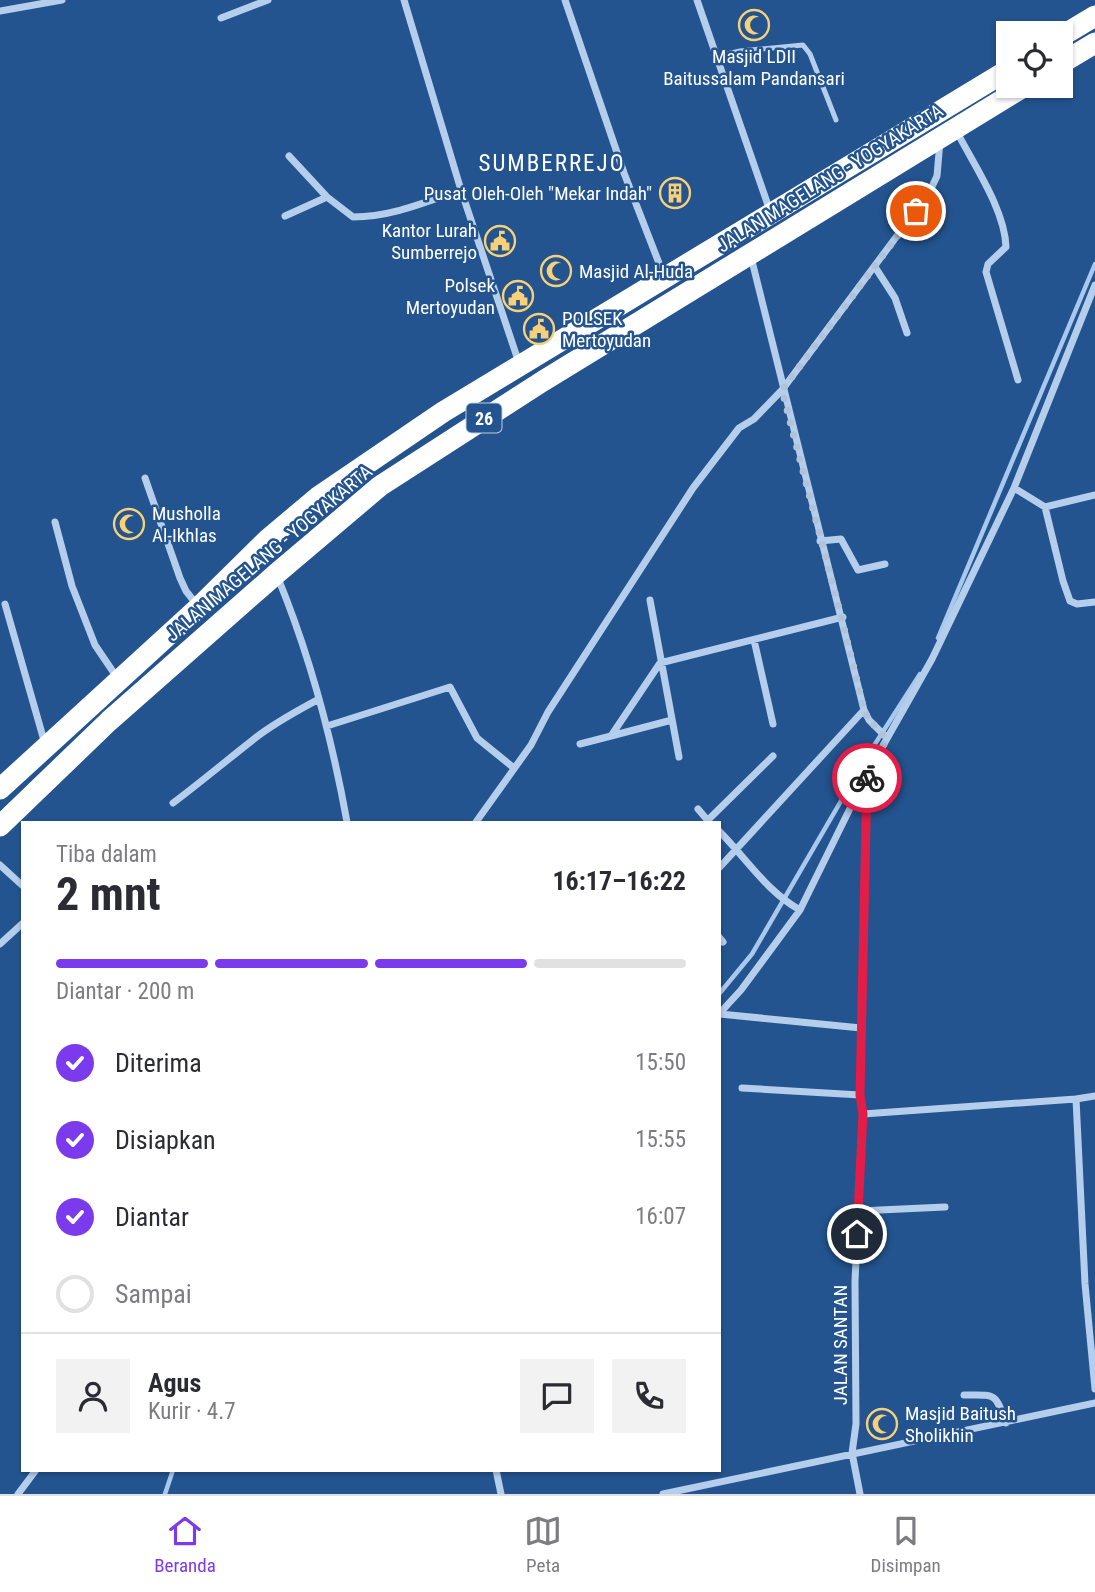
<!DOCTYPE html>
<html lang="id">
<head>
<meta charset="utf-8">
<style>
  :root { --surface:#fff; --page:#f2f2f3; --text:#2b2b33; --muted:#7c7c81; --line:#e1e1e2; --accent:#7c3aed }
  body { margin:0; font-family:"Roboto Condensed",sans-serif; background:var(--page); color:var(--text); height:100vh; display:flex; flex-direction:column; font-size:26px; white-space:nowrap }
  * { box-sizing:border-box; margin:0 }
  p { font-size:23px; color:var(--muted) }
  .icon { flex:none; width:38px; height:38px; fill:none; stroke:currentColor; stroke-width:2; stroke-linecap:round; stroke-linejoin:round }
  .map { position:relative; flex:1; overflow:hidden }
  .details { position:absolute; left:21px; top:821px; width:700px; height:651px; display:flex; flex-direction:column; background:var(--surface); border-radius:0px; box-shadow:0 2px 5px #0004 }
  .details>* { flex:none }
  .controls { position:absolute; left:996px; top:21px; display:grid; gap:14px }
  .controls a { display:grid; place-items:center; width:77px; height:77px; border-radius:0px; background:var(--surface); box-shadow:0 2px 5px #0004; font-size:35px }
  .pin { position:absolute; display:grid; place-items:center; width:60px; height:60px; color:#fff; margin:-30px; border:4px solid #fff; border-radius:50%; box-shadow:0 2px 7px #0007 }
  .courier { position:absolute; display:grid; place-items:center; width:70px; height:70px; margin:-35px; border:5px solid #e11d48; border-radius:50%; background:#fff; color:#222; box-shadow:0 2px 9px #0007 }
  .head em { font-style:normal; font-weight:700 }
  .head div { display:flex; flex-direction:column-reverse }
  .head { display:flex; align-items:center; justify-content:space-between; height:119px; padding:0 35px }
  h1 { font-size:46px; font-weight:700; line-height:52px }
  .bar { display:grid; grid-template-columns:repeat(4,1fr); gap:10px 7px; align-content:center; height:84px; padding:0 35px }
  .bar i { height:9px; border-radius:5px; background:var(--line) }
  .bar .on { background:var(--accent) }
  .bar p { grid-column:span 4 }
  .line { display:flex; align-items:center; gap:18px; padding:0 35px; border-top:2px solid var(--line) }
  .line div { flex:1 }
  .round { display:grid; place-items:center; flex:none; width:74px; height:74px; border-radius:0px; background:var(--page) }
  ol { padding:0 35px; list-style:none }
  li { display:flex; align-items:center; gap:21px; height:77px }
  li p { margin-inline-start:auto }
  li .icon { padding:7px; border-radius:50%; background:var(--accent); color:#fff; stroke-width:4 }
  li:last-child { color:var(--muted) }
  li i { width:38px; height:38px; border:4px solid var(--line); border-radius:50% }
  .dock { display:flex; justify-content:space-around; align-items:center; height:98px; border-top:2px solid var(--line); background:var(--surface); font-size:19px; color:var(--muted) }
  .dock a { display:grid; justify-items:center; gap:4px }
  .dock .on { color:var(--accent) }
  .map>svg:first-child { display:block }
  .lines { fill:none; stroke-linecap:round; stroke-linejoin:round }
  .stream { stroke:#a8c9ed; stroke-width:4.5 }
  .lane { stroke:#b4ceec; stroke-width:5 }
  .street { stroke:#b4ceec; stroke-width:7 }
  .highway { stroke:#fff; stroke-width:21 }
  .done { stroke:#b2c3d8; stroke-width:7; stroke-dasharray:0 12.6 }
  .route { stroke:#e11d48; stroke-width:9 }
  .labels { text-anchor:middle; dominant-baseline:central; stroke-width:5; stroke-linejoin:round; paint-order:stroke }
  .shield { fill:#23548f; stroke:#bdccdd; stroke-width:2 }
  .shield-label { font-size:18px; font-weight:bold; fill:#fff }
  .poi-label { font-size:19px; fill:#fff; stroke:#23548f; text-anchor:start }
  .street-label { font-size:19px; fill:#fff; stroke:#23548f }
  .quarter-label { font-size:23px; letter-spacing:2px; fill:#fff; stroke:#23548f }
</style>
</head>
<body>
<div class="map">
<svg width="1095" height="1494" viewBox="0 0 1095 1494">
  <rect width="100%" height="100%" fill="#23548f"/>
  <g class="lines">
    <path class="stream" d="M938,638L1095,264
      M719,994L752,954L866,758L920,674
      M165,1494L173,1470"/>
    <path class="lane" d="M718,56L740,51L803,45L810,54L836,120"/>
    <path class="street" d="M404,0L461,190L519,363
      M565,0L624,173L664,276
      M697,0L770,211
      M0,11L62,0
      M221,18L268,0
      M957,132C974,165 1005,210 1006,247L988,264L986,272L1018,380
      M289,156L327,197L353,217C391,217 426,202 461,190
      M285,216L327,197
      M751,257L864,710L869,720L887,738
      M875,267L895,298L907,333
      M145,478L180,578L186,591L198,606
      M1014,488L1045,507
      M1095,495L1045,507L1063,581L1070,601L1077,604L1095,602
      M55,522L72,586L95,645L118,679
      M820,541L841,539L858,570L885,564
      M278,578C310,656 332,739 347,822
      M650,600L679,757
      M5,604L45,744
      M754,640L773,724
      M327,726L450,687L477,738L514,768
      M611,736L672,720
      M580,744L611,736L660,663L843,617
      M173,803C201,782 227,760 254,739C274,723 297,711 319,699
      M698,809L709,822
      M708,820L773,756
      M476,822L531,745L548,712L693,488L739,428L754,419L782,390L929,193L937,176L940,141
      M719,831C747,859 766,891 800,910
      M0,865L23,886
      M719,868L864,710
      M719,937L723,942
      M0,944L23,923
      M719,1014L741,990L800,910L867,774L932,659L1014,488L1095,285
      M720,1014L861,1028
      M742,1088L860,1095
      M1076,1099L1095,1096
      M863,1114L1076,1099L1085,1284L1095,1389
      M858,1211L945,1207
      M964,1395C996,1395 995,1392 1006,1423
      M496,1470L501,1494
      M18,1494L36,1470
      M663,1494L1095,1403
      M860,1494L852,1453L856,1424L855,1281L863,1114L860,1095L867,779"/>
    <path class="highway" d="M1060,37L1095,16
      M1060,64L1095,43
      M0,789L199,607L268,539L318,497L443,412L1008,70
      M0,826L109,721L276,574L380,486L543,381L1025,86"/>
  </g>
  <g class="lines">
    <path class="done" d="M867,778L887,738L869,720L864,710C839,603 809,497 782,390L916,211"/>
    <path class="route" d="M857,1234L863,1114L860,1095L867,778"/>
  </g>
  <defs>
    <g id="mosque-ring" transform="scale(1.575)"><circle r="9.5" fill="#23548f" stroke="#f7d077" stroke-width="1.5"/><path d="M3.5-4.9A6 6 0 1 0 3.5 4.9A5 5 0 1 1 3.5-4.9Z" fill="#f7d077"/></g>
    <g id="building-ring" transform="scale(1.575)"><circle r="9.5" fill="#23548f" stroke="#f7d077" stroke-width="1.5"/><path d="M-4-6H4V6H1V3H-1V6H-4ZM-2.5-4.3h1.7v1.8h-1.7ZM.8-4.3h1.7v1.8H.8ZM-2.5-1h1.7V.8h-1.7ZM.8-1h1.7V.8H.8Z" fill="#f7d077"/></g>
    <g id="civic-ring" transform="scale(1.575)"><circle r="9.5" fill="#23548f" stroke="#f7d077" stroke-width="1.5"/><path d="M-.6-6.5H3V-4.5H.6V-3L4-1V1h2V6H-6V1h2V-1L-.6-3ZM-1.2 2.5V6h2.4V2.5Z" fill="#f7d077"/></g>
  </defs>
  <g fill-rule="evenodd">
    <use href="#mosque-ring" x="754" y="25"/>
    <use href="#building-ring" x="675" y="193"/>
    <use href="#civic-ring" x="500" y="241"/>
    <use href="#mosque-ring" x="556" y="271"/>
    <use href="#civic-ring" x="518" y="296"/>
    <use href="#civic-ring" x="539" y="329"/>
    <use href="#mosque-ring" x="129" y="524"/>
    <use href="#mosque-ring" x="882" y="1424"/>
  </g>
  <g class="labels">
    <rect class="shield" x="466.5" y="403.5" width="35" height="29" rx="5"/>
    <g class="shield-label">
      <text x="484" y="418">26</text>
    </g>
    <g class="poi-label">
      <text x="754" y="56" text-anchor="middle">Masjid LDII<tspan x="754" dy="22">Baitussalam Pandansari</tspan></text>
      <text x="652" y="193" text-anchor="end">Pusat Oleh-Oleh "Mekar Indah"</text>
      <text x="477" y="230" text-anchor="end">Kantor Lurah<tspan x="477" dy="22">Sumberrejo</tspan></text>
      <text x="579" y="271">Masjid Al-Huda</text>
      <text x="495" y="285" text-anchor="end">Polsek<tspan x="495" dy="22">Mertoyudan</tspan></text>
      <text x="562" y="318">POLSEK<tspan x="562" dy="22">Mertoyudan</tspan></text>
      <text x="152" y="513">Musholla<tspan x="152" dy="22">Al-Ikhlas</tspan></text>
      <text x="905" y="1413">Masjid Baitush<tspan x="905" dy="22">Sholikhin</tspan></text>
    </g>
    <g class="street-label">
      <text transform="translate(830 178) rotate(-32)">JALAN MAGELANG - YOGYAKARTA</text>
      <text transform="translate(269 553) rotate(-40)">JALAN MAGELANG - YOGYAKARTA</text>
      <text transform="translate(840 1345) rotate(-90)">JALAN SANTAN</text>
    </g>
    <g class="quarter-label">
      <text x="552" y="163">SUMBERREJO</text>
    </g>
  </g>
</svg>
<div class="controls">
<a><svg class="icon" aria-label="locate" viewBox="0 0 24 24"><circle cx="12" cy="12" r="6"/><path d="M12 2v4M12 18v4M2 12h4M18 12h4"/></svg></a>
</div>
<div class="pin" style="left:916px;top:211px;background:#ea580c"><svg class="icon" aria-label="bag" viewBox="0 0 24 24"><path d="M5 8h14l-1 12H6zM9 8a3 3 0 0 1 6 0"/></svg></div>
<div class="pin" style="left:857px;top:1234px;background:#1f2937"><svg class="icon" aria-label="home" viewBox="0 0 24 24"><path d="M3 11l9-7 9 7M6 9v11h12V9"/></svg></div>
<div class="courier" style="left:867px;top:778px"><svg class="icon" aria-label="bike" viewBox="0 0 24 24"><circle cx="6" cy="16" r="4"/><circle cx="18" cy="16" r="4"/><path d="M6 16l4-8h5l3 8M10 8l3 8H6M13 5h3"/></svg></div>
<section class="details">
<div class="head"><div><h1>2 mnt</h1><p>Tiba dalam</p></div><em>16:17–16:22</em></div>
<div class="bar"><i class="on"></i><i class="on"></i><i class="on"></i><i></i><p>Diantar · 200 m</p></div>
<ol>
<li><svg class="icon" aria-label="check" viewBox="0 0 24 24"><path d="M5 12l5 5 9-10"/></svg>Diterima<p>15:50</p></li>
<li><svg class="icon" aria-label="check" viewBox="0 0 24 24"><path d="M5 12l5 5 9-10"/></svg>Disiapkan<p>15:55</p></li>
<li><svg class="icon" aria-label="check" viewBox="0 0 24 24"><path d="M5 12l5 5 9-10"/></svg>Diantar<p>16:07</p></li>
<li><i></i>Sampai</li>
</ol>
<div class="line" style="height:126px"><a class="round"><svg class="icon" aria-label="person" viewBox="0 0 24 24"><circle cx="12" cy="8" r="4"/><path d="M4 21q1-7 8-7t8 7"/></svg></a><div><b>Agus</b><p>Kurir · 4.7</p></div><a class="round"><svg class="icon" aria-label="chat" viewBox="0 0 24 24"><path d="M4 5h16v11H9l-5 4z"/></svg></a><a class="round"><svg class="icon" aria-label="phone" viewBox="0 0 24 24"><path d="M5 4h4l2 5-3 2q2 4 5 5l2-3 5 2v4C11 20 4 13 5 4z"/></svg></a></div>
</section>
</div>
<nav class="dock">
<a class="on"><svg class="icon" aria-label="home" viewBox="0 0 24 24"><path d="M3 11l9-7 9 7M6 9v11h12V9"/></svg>Beranda</a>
<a><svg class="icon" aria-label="map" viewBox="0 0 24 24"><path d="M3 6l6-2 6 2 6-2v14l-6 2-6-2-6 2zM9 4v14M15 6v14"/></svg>Peta</a>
<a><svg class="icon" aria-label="saved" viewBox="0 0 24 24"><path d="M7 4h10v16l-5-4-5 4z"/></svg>Disimpan</a>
</nav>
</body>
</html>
